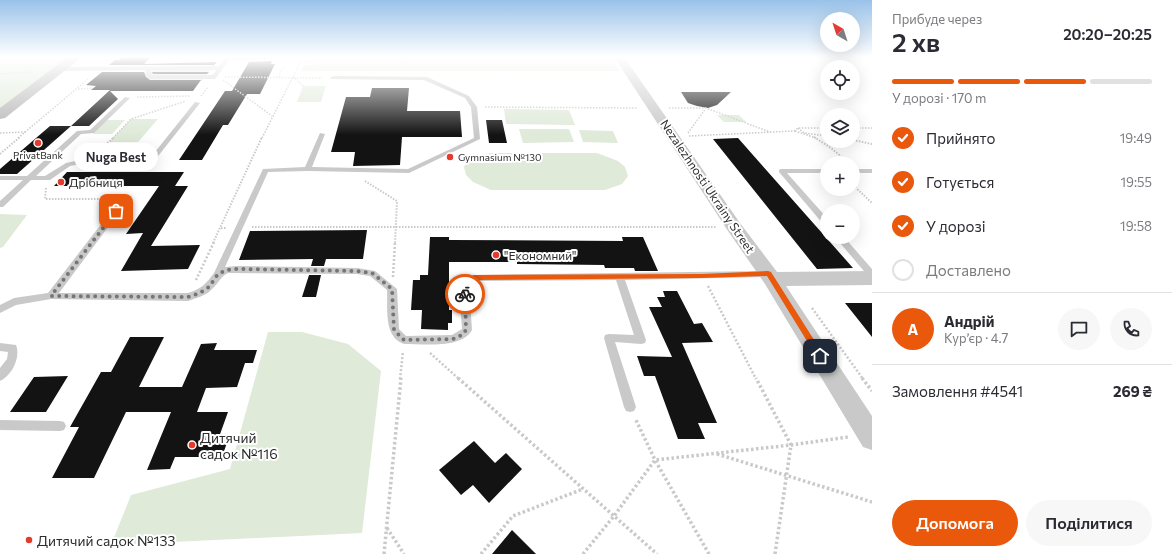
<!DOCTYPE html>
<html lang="uk">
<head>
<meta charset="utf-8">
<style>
  :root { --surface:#fff; --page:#f7f7f7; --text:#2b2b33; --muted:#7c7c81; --line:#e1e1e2; --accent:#ea580c }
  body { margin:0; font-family:Commissioner,sans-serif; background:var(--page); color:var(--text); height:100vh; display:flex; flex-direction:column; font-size:15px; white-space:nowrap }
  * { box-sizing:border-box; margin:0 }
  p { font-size:13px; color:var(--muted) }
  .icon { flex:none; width:22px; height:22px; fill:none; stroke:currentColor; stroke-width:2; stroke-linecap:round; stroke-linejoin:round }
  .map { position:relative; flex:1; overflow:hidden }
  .drawer { display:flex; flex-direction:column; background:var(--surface); width:300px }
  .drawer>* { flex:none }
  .needle { width:26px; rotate:321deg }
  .fabs { position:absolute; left:820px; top:12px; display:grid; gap:8px }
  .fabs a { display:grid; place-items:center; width:40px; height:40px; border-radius:50%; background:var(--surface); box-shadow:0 4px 16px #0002; font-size:20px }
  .pin { position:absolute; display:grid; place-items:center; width:34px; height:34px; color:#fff; margin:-17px; border-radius:8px; box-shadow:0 2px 6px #0006 }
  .courier { position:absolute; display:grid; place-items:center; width:40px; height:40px; margin:-20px; border:3px solid #ea580c; border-radius:50%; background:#fff; color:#222; box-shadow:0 1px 5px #0007 }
  .bubble { position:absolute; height:28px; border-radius:14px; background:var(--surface); box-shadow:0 4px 16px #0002; font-size:13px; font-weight:600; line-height:28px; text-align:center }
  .head em { font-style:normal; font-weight:600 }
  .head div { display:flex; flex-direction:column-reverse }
  .head { display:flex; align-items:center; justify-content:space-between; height:68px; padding:0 20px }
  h1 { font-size:26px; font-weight:600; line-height:30px }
  .bar { display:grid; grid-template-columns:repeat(4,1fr); gap:6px 4px; align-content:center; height:48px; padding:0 20px }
  .bar i { height:5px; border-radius:3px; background:var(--line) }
  .bar .selected { background:var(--accent) }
  .bar p { grid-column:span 4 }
  .line { display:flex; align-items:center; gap:10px; padding:0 20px; border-top:1px solid var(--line) }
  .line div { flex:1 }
  .round { display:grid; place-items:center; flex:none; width:42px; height:42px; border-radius:21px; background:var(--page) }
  ol { padding:0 20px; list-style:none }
  li { display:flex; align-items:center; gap:12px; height:44px }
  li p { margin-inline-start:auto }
  li .icon { padding:4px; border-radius:50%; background:var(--accent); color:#fff; stroke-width:4 }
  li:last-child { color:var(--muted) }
  li i { width:22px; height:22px; border:2px solid var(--line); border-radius:50% }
  .primary-button { display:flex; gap:8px; margin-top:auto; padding:8px 20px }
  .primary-button a { flex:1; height:46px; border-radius:24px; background:var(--accent); color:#fff; font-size:16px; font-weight:600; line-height:46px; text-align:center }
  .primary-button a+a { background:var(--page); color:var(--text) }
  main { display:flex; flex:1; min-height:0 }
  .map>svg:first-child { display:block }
  .green { fill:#dfead9 }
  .building { fill:#131313 }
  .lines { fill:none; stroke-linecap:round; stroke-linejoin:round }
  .path-far3 { stroke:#c9c9c9; stroke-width:1.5; stroke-dasharray:1.5 1.5; stroke-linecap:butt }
  .path-far2 { stroke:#c9c9c9; stroke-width:2; stroke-dasharray:1.5 1.5; stroke-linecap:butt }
  .path-far1 { stroke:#c9c9c9; stroke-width:2.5; stroke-dasharray:2 2; stroke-linecap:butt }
  .path { stroke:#c9c9c9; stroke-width:3.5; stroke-dasharray:2.5 2.5; stroke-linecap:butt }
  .lane { fill:#c9c9c9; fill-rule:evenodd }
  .street { fill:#c9c9c9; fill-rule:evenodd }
  .secondary { fill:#b6b6b6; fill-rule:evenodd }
  .route { fill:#ea580c }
  .done { stroke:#767676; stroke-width:4; stroke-dasharray:0 7.2 }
  .poi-dot { fill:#e53a2c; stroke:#fff; stroke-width:1.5 }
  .labels { text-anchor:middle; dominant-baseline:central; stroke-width:4; stroke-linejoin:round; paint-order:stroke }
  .far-poi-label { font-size:10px; fill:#2c2c2c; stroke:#fff }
  .poi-label { font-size:12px; fill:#2c2c2c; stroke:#fff; text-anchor:start }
  .street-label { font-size:12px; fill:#2c2c2c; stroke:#fff }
  .near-poi-label { font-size:14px; fill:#2c2c2c; stroke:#fff; text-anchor:start }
</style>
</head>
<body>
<main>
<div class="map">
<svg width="872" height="554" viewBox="0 0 872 554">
  <rect width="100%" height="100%" fill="#fff"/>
  <path class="green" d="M0,57H76L0,115Z
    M309,57H479L465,59L307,61Z
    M489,57H611L620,71H301L304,65H315L316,63L467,61Z
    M147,70H210L202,81H136Z
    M303,86H326L321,102H297Z
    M504,109L569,110L575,125L506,124Z
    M717,115H739L746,122H724Z
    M131,119H158L138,142H109Z
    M106,120H125L112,134H93Z
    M519,129H569L574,142L523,143Z
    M579,130L613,131L618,143L583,142Z
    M492,153H597L618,161L625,167L628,176L622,184L605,190H491L473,182L466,175L464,167C469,157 482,154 492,153Z
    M0,214L27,215L3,247L0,248Z
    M268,332H302L348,344L381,371L362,533L111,545L131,495L230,469Z"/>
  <path class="building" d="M122,57H151L144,64L217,62L214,65H109L115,60H119Z
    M272,61L271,64H275L260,94H247L228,125H223L202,160H179L225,91H232L249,62Z
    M102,72H144L146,77L150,80H201L193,91H110L118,99L89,126H71L110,90H91L96,86L86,85Z
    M152,72H209L207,74H153Z
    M372,88H409L407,111H460L462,137H402L400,165L353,166L355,152H331L346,97H370Z
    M681,92H731L717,105L708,108L697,106L688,103Z
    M486,120H502L507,143H489Z
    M50,126H71L17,174H0V169Z
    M738,138L853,268L817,269L713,139Z
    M67,172H184L175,186H188L151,246L200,245L188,269L121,271L143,233L126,234L159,186H54Z
    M367,230L363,259H326L324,266H311L313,259L239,260L250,231Z
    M430,237H449V240L623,241L622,237H643L658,271H635L634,268H605L604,265L517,264V262H449V310H452V323H448V330L421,329L422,310H411L413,280H420V275H428Z
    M309,275H321L316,297H302Z
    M663,291H677L694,324L702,323L713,342L682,343L717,423H698L705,439H678L655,376H644L637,356L672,357L649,307H662L657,297H665Z
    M845,303H872V337Z
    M130,337H164L139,387H182L201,344L217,343L214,350H257L253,363H245L237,387L206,388L197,412H228L219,437H229L222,457H175L170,469L147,470L171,412H126L94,478H52L79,427H70L101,372H111Z
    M68,376L46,412H10L34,377Z
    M474,441L495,463L506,453L522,469L489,503L473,485L461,495L439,470Z
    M512,530L536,554H492Z"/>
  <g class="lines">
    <path class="path-far3" d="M301,62L466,60L484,57
      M0,74L33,72
      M225,77L322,78
      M278,77L284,66
      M293,77L303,86
      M223,80L272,116
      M78,89L93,88
      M201,96L208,87
      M137,97L190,96
      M485,107L638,108
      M669,108H706L770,132
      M798,128L804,133L827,136
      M853,128H872
      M795,131L816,138
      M0,133L25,132
      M688,133L706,108
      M689,136L794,131L798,128H827
      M18,138L88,79
      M113,138L131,119L186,101
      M262,138L303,57"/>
    <path class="path-far2" d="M814,137L831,148L849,163
      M853,140L872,144
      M94,150L109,142L114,137
      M0,154L20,137
      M365,181L397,201L395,243
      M853,185L872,203
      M46,188L45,199H111
      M252,227H717
      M221,228H227
      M213,243L262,137"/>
    <path class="path-far1" d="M393,277L395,242
      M196,280L214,242
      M708,286L756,379
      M812,308L863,379
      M430,353L459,379
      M400,379L403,351"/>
    <path class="path" d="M458,378L657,554
      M862,378L872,391
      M717,454L872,502
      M387,528L404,554
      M384,554L401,378
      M481,554L513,516L583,489
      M583,554L614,516L655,460L635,418
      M709,554L655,460L791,445L756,378
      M775,554L791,445L848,437"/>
    <path class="lane" d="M226,57L291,58L289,59L229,60L216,78L214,79H150L147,77L145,70L60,71L57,69L60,67L219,66ZM150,70H217L212,75H152Z
      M333,76L427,77L469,96L477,107L480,139L409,173L308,171L268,172L225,267L237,266L357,268L375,271L397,289L399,329L406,336L452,335L462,329L459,287L464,280L474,275L768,271L772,274L768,277L625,280L646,340L645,343L641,344L615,342L636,407L634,411L630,412L626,411L624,407L604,338L605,335L609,334L634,335L616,280L476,281L469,287L472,330C462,349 423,344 404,344C383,337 388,308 387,290L370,276L357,274L228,273C220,277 219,283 212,289C206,296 196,298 188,301L51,299L16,305L0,313V305L14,298L48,293L122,197H125L129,199L59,293H188C201,289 206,284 214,273L263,169L305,167L320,133L325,134L312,167L408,169L474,138L471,107L465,98L424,80L331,79L330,78Z
      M125,97L130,98L94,133L81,134L36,176H45L66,163L89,158L151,157L195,102L200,103L155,160L89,162L70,166L50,180H31L3,207H0V201L23,180H0V176H27L77,131L90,130Z
      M781,169H827V173H787L827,218V226L824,225L779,172V170Z
      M853,169H872V173H853Z
      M835,237H844L872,269V278L869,277Z
      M0,343L16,345C21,357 12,376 0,381V368L7,359L8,352L0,351Z
      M0,420L60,421L64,422L66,426L64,430L60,431L0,430Z"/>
    <path class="street" d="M614,57H624L740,223L777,272L872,271V285L786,286L872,416V450L863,447L765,284L728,231Z"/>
    <path class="secondary" d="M68,57H82L5,118L0,119V108Z"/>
  </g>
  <linearGradient id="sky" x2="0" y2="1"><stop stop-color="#99c2e9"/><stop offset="0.42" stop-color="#fff"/><stop offset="1" stop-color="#fff" stop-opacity="0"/></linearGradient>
  <rect width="872" height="135" fill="url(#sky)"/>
  <path class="route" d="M768,271L771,272L823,354V359H818L767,276L702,278L475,280L469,284L467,296H462C459,286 464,279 474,275L702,274Z"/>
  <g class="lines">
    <path class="done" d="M116,211L51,296L188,297L200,293L209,287L218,274L227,270L237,269L357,271L372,273L392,289L394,330L404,340L453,339L462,335L466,330L465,294"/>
  </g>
  <g class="poi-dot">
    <circle cx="38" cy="143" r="4"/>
    <circle cx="450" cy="157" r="4"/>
    <circle cx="61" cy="182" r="4"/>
    <circle cx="496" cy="255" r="4"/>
    <circle cx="192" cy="445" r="4"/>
    <circle cx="29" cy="540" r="4"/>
  </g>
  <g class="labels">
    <g class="far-poi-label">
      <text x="38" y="155">PrivatBank</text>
      <text x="458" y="157" text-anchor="start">Gymnasium №130</text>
    </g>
    <g class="poi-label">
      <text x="69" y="182">Дрібниця</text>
      <text x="504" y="255">"Економний"</text>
    </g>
    <g class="street-label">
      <text transform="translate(708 186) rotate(56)">Nezalezhnosti Ukrainy Street</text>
    </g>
    <g class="near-poi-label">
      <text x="200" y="437">Дитячий<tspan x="200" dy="16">садок №116</tspan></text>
      <text x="37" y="540">Дитячий садок №133</text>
    </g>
  </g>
</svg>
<div class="fabs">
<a><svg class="needle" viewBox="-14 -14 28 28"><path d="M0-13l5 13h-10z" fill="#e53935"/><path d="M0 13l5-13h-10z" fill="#7c7c81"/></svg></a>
<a><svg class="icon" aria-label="locate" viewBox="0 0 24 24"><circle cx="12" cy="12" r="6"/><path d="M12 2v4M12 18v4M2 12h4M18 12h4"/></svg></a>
<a><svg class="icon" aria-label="layers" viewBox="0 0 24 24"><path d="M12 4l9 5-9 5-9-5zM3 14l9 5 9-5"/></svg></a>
<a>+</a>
<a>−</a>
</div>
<div class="pin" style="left:116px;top:211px;background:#ea580c"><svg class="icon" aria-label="bag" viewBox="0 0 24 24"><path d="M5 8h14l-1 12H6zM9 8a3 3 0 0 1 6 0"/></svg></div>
<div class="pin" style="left:820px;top:356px;background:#1f2937"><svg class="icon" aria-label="home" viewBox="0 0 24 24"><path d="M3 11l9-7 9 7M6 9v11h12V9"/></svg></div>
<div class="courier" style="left:465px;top:294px"><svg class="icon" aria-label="bike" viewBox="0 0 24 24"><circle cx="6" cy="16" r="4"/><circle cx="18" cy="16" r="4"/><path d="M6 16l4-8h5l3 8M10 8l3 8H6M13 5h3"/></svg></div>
<div class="bubble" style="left:74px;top:143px;width:84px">Nuga Best</div>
</div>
<section class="drawer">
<div class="head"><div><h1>2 хв</h1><p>Прибуде через</p></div><em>20:20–20:25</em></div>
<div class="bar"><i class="selected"></i><i class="selected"></i><i class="selected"></i><i></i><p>У дорозі · 170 m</p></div>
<ol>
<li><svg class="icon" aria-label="check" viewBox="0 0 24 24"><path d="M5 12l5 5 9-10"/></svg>Прийнято<p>19:49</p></li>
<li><svg class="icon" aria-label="check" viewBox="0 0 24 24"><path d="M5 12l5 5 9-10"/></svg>Готується<p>19:55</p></li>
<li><svg class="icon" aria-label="check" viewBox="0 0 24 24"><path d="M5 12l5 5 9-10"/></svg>У дорозі<p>19:58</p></li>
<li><i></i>Доставлено</li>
</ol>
<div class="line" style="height:72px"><b class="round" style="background:var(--accent);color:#fff">А</b><div><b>Андрій</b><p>Кур’єр · 4.7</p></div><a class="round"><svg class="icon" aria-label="chat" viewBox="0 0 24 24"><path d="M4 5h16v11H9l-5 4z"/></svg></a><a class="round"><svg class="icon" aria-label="phone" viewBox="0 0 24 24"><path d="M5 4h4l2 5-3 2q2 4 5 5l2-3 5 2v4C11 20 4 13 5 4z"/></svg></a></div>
<div class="line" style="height:52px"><div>Замовлення #4541</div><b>269 ₴</b></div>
<div class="primary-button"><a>Допомога</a><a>Поділитися</a></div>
</section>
</main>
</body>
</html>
